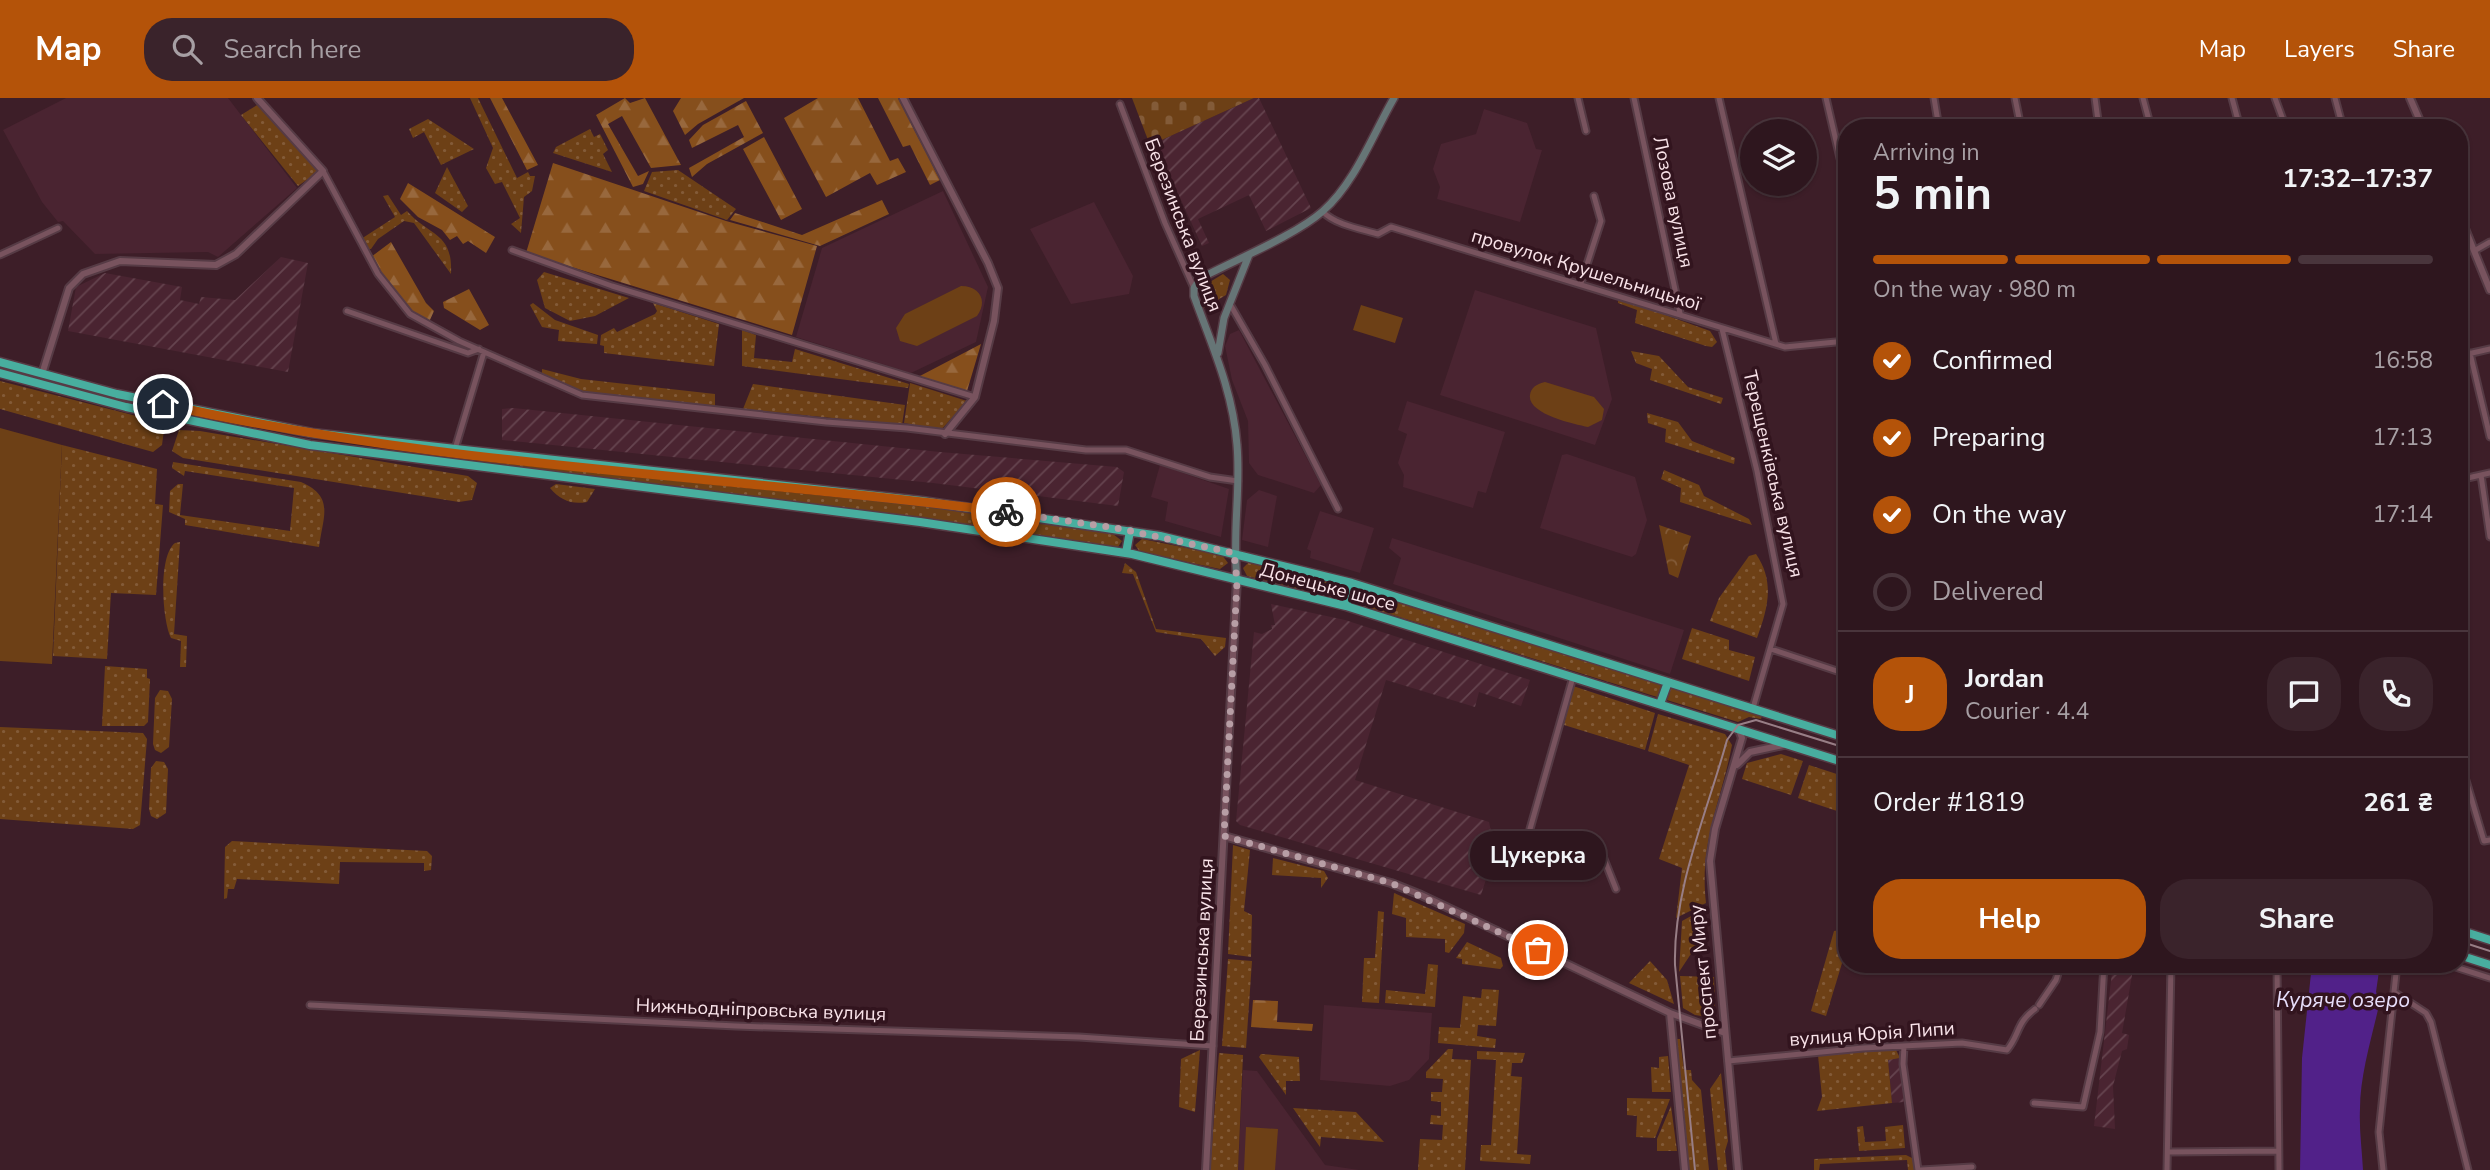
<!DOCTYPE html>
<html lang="en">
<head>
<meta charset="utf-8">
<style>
  :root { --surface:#2e161e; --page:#3a232b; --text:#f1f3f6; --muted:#a79fa4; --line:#49353c; --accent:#b45309 }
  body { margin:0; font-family:"Nunito Sans",sans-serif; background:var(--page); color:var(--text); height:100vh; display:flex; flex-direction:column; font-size:26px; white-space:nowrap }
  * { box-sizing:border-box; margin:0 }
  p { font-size:23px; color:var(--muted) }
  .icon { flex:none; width:38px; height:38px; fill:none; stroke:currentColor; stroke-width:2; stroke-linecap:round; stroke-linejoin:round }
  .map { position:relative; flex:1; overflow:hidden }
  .side { position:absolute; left:1838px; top:21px; width:630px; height:854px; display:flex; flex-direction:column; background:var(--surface); border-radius:28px; box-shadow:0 2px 5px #0004,0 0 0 2px var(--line) }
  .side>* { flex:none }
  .fabs { position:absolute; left:1740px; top:21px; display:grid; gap:14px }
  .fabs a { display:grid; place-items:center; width:77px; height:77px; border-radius:50%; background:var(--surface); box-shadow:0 2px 5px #0004,0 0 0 2px var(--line); font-size:35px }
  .pin { position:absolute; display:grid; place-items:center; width:60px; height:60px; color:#fff; margin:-30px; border:4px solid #fff; border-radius:50%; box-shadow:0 2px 7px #0007 }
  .courier { position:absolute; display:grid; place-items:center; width:70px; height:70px; margin:-35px; border:5px solid #b45309; border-radius:50%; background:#fff; color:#222; box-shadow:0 2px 9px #0007 }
  .bubble { position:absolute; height:49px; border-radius:24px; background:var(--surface); box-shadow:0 2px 5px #0004,0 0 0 2px var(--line); font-size:23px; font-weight:700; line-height:49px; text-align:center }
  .headline em { font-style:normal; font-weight:700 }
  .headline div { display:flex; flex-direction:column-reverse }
  .headline { display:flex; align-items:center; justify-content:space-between; height:119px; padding:0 35px }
  h1 { font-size:46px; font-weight:700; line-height:52px }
  .bar { display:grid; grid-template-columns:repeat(4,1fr); gap:10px 7px; align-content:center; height:84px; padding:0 35px }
  .bar i { height:9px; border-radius:5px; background:var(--line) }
  .bar .active { background:var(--accent) }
  .bar p { grid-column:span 4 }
  .line { display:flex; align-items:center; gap:18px; padding:0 35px; border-top:2px solid var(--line) }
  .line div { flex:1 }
  .round { display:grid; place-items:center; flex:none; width:74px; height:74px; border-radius:28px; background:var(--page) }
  ol { padding:0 35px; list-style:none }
  li { display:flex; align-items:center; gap:21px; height:77px }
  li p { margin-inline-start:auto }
  li .icon { padding:7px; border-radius:50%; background:var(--accent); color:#fff; stroke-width:4 }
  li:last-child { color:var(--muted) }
  li i { width:38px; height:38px; border:4px solid var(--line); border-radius:50% }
  .button { display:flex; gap:14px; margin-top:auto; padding:14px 35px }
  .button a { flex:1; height:80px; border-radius:28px; background:var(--accent); color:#fff; font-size:28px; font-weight:700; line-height:80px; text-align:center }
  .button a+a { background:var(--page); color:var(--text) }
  header { display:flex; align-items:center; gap:42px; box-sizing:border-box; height:98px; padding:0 35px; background:var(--accent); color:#fff }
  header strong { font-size:33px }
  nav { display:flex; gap:38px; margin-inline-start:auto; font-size:24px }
  .search { width:490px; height:63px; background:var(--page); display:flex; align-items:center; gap:18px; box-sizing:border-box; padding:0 24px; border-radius:28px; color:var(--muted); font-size:26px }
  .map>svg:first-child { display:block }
  .built { fill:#4a2431 }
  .industrial { fill:url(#industrial-furrows) }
  .grass { fill:url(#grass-dots) }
  .forest { fill:url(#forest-firs) }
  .cemetery { fill:url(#cemetery-stones) }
  .park { fill:url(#park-crowns) }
  .pitch { fill:#6d4016 }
  .water { fill:#512189 }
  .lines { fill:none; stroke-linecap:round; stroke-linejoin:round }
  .minor-casing { stroke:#563b45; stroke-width:9 }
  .tertiary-casing { stroke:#563b45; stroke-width:10 }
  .secondary-casing { stroke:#563b45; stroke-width:10 }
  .trunk-casing { stroke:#563b45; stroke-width:11 }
  .minor { stroke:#78535e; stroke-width:5 }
  .tertiary { stroke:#78535e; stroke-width:6 }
  .secondary { stroke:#667576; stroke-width:7 }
  .trunk { stroke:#48ae9f; stroke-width:8 }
  .tram { stroke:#987e86; stroke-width:2 }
  .done { stroke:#b79ea5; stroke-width:7; stroke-dasharray:0 12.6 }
  .route { stroke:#b45309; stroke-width:9 }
  .labels { text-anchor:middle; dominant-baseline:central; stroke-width:7; stroke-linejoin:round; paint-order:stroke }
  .street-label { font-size:19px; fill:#f9e3e9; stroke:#32141e }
  .water-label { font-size:21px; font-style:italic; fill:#e8dffb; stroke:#32141e }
</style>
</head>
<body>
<header>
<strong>Map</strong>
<div class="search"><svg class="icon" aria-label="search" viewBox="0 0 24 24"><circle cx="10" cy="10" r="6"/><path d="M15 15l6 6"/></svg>Search here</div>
<nav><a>Map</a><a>Layers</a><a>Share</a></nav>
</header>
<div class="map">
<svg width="2490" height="1072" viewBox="0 0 2490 1072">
  <defs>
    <pattern id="industrial-furrows" width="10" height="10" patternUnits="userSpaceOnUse" patternTransform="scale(1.75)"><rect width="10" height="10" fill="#4a2431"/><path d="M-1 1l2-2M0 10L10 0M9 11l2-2" fill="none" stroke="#65444f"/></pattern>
    <pattern id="grass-dots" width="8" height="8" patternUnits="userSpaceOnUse" patternTransform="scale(1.75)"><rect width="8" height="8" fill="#6d4016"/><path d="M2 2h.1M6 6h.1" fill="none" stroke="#835b38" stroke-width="1.8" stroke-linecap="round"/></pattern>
    <pattern id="forest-firs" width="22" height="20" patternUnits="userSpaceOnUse" patternTransform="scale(1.75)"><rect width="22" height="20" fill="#864f1c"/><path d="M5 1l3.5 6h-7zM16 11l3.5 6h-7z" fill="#98683d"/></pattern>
    <pattern id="cemetery-stones" width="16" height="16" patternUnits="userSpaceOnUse" patternTransform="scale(1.75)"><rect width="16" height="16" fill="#6d4016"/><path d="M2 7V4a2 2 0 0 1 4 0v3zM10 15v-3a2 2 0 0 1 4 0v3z" fill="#835b38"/></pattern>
    <pattern id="park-crowns" width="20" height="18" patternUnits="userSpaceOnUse" patternTransform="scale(1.75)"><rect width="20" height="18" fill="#6d4016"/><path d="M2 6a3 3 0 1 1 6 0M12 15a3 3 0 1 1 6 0" fill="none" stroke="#835b38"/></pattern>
  </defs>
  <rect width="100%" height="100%" fill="#3d1e28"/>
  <path class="built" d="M66,0H228L297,90L218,159L208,154L95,156L63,123L58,124L42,104L3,32Z
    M1484,11L1527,25L1536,51L1542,52L1520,124L1437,101L1440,89L1433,71L1441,46L1476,36Z
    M943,93L988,189L976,244L911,275L796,239L822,150Z
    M1094,104L1133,178L1129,196L1071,206L1030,131Z
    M1475,192L1596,230L1612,301L1595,347L1440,297Z
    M1239,232L1321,387L1314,395L1258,377L1249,365L1248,323L1232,282L1225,248L1230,236Z
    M1407,303L1505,334L1486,395L1478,393L1473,410L1403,389L1404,377L1398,365L1407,336L1398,332Z
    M1567,356L1635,379L1647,422L1636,456L1632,459L1540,430L1562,357Z
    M1160,367L1229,391L1221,439L1165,423L1168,404L1151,399Z
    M1259,392L1277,398L1268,449L1242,442L1247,402Z
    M1320,413L1374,430L1360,475L1310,460L1311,453L1307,451Z
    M1392,440L1684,532L1670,576L1393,486L1401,460L1389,450Z
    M1324,907L1432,915L1429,961L1409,982L1390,988L1320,982Z
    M1243,972L1257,973L1325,1067L1359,1072H1238Z"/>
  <path class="industrial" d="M1254,0H1259L1311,110L1266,133L1249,97L1198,121L1209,145L1202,148L1155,45Z
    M281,159L308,165L288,274L68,233L76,189L105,175L182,189L180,202L199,206L201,199L235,202Z
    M513,310L940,354L1117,369L1124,374L1118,408L933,385L502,342V311Z
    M1271,506L1345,522L1530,582L1521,608L1479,594L1475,609L1386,582L1355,682L1489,724L1495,753L1481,797L1240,727L1236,723L1254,534L1262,536L1272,531L1271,527H1275Z
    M1508,740L1530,747L1521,775L1500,769Z
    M2113,866H2134L2122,935L2129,937L2127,951L2122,953L2113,988L2115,1031L2094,1028Z
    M1900,960L1904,1004L1892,1005L1888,961Z"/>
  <path class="grass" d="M470,0H478L517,80L528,74L530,78H535L532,93L524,99L521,135L511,126L520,120L502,84L495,86L486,70L493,50Z
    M257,7L318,74L298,88L241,17Z
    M428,21L474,51L441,67L424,34L413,40L409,31Z
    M590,31L594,39L600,36L608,52L603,56L612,74L553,55L556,49Z
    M447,69L468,108L462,114L435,95Z
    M678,72L736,111L727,122L644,93L652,74Z
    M388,97L401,117L407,113C430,139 453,134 451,176L414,125L404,123L378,141L371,151H366L361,141L395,119L383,98Z
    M544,174L629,200L595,218L570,223L545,210L537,182Z
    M1223,176L1230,182L1226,197L1204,210L1200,190Z
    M1618,200L1710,233L1717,244L1712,249L1706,248L1635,225L1637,212L1618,205Z
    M533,205L555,222L598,237L597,246L558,243L559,232L542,229L530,207Z
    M653,205L719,226L714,268L604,255V248L600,247L601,237L614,230L617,234L655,216L657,213Z
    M742,232L756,237L754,260L792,264L795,251L909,286L908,290L742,268Z
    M1631,253L1659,258L1688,289L1723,300L1721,306L1650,282L1652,271L1636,265Z
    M542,271L581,281L715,296V308L583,295L542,275Z
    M0,283L156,323L164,332L162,347L153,354L0,311Z
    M910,285L967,303L941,332L904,325Z
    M753,286L905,307L902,327L743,311Z
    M1647,315L1678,324L1692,343L1735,360L1734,366L1665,344L1666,331L1648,325Z
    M179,332L200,333L468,378L477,385L472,402L459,404L183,360L172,353Z
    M62,347L157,371L155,406L163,407L156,497L111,495L107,561L53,558Z
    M481,363L954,411L1113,436L1122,443L1118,449H1113L480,366Z
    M173,364L301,384C335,399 323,418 319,449L185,427V421L169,414L170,393L178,386H183L180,417L290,433L294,390L185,373L184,378L172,370Z
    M1664,372L1699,387L1704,398L1749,421L1752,427L1680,404L1681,390L1661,381Z
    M556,386L595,391L587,404C572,407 560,402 550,390Z
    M1142,441L1222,457L1228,465L1220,471L1140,454L1135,447Z
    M180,444L174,536L187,538L186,569H180L181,543L171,540C162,522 158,458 175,445Z
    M1756,456C1775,484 1768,510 1757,540L1710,523L1719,500L1749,458Z
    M1249,464L1339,487L1344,495L1335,500L1247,478L1243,470Z
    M1125,465L1136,474L1156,531L1226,540L1225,549L1215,558L1201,541L1156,534L1133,476L1122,475Z
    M1360,493L1762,618L1761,621L1749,619L1738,624L1357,506L1354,501Z
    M1692,530L1729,542V552L1755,559L1749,583L1682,561Z
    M105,568L147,571V580L150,581L148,624L144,628H102Z
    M1573,588L1655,615L1645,652L1564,627Z
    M160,592L168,593L172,601L169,649L161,655L155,652L153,646L155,600Z
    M1658,616L1725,636L1732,647C1721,704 1699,745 1706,805L1676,820L1682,770L1659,761L1689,667L1648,653Z
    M0,629L143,635L147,641L140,727L133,731L0,721Z
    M1781,656L1803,663L1791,697L1742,681L1747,665Z
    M156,663L164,664L168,671L166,715L157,721L151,718L149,711L151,670Z
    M1809,667L1846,679V716L1798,700Z
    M232,743L427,753L432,758L431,772L424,773V765L340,764L339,786L237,781L234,791H228L227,800L224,801L225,749Z
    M1233,747L1250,752L1244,813L1252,817L1251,859L1228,856Z
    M1273,760L1324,773L1328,780L1321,790V780L1272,777Z
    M1394,795L1465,826L1464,835L1449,855L1445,854V841L1406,839V820L1392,816Z
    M1704,811L1708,830L1679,874L1682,823Z
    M1378,813L1384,814L1379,905L1362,904L1364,860H1375Z
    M1846,831V852L1826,918L1811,913L1834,833Z
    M1467,844L1501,860L1503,868L1500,871L1462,866V861L1456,860Z
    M1228,861L1252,863L1246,950L1222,948Z
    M1650,863L1667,882L1674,906L1629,885Z
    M1428,866L1438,867L1435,909L1385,905L1386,892L1425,896Z
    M1680,878L1714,879L1715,907L1708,919L1695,917L1683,910Z
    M1482,891L1499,892L1496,928L1478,927L1477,938L1496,941L1495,950L1438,945L1439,929L1460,930L1463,898L1481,900Z
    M1675,941H1680L1684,972H1691L1692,982L1701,992L1709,1072H1689Z
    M1448,951H1453L1452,961L1471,962L1465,1072H1418L1420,1041L1442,1042L1443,1027L1430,1026L1431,1017L1441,1018V1004L1431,1003V994H1442L1443,981L1426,980V974Z
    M1200,952L1195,1014L1179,1009L1181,961Z
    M1896,952L1900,960L1888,962L1892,1005L1817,1013L1822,999L1818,957Z
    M1477,953L1525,955L1522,965H1512L1511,978L1522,979L1517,1056L1531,1057L1530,1066L1480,1063L1481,1047H1491L1496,962L1477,961Z
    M1219,955L1243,957L1238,1072H1210Z
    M1261,956L1299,959L1300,983H1286V997L1259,959Z
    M1668,958L1671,994H1652L1651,969L1659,970V959Z
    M1721,975L1728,1043L1725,1053L1727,1072H1718L1710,991Z
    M1627,1000L1670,1001L1655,1040L1636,1039L1637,1018L1627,1017Z
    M1671,1008L1677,1053H1657V1041Z
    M1293,1010L1356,1014L1384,1044L1321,1039L1320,1049Z
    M1903,1027L1905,1050L1859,1053L1857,1029L1863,1028L1865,1044L1886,1043L1885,1029Z
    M1906,1057L1914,1061V1072H1908L1907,1062L1820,1066L1819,1072H1814V1061Z"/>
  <path class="forest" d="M490,0H502L538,67L527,72Z
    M625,0L630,5L645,0L681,67L651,70L622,18L608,26L638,78L649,73L643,86L633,89L596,17Z
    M681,0H744L698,26L685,37L673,13Z
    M818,0H858L890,63L898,60L906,74L877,87L870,75L826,99L784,20Z
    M878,0H898L940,82L930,87L910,47L903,49Z
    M746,3L763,35L707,66L692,79L689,70L744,39L738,27L692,50L689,42L703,27Z
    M764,39L802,111L781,122L743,51Z
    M553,65L726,123L817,148L792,237L526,155Z
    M408,85L495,139L486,155L468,143L463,146L457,138L450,142L442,132L418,119L400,101Z
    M882,102L889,116L820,148L730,122L735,115L802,137Z
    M391,144L426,205L434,213L429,224C402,213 385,182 371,159Z
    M469,191L489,227L480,232L444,210L443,204Z
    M981,246L967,293L918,279Z
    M1253,902L1278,903L1277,924L1313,926L1312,933L1251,929Z"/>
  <path class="cemetery" d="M1132,0H1254L1155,45L1148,42Z"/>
  <path class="park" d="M1659,427L1691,438L1678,480L1669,476Z"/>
  <path class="pitch" d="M961,188C980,188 988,203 977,218L917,248L900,243L896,230L905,216Z
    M1361,207L1403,220L1395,245L1353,232Z
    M1545,284L1594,299L1604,311L1602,322L1588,329C1574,326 1527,316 1530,297C1531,289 1537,286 1545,284Z
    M0,330L62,347L52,566L0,563Z
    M1246,1029L1278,1031L1275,1072H1244Z"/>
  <path class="water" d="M2312,866H2372L2379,873L2376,894L2380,903C2373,935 2360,976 2360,1011C2359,1031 2362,1052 2363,1072H2300L2302,960Z"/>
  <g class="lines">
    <g class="minor-casing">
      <path id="minor" d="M1578,0L1586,33
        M1634,0L1680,215
        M1719,0L1776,246
        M1826,0L1846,86
        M1934,0L1939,30
        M2015,0L2021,30
        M2095,0L2099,30
        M2143,0L2151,30
        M2232,0L2240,30
        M2275,0L2286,30
        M2335,0L2343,30
        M1120,6L1165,125L1194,190
        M323,73L378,176L410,216L459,243L582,297L826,324L907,330L1086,352H1126L1210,379L1238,383
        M1323,114C1336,127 1361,131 1378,136L1391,129L1785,249L1846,243
        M512,152L612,188L975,299
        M2474,153L2490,144
        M0,157L58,130
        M1581,185L1601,123L1594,98
        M1230,206L1265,267L1338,411
        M347,213L468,255L479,251
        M1722,231L1757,373L1783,506L1753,610
        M2470,255L2490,339
        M2459,258L2490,251
        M455,351L484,254
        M2481,377L2490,439
        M2459,382L2490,375
        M1771,551L1846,576
        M1573,579L1530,731L1533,737L1599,757L1604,761L1616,791
        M2459,659L2484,743L2490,742
        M2277,866L2279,1072
        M2446,866L2490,880
        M2394,894L2426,915L2431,924L2468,1072
        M310,907L736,928L1079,939L1213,948
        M2039,907L2056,882L2061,866
        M1904,948L1903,966L1918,1072
        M1728,963L1863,950L1962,945L2007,952C2020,936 2016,925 2035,911
        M2034,1005L2083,1009L2100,934L2104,866
        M2168,1054L2278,1053
        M1921,1072L1972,1069
        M2167,1072L2171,866
        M2383,1072L2379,1034L2397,866"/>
    </g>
    <g class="tertiary-casing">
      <path id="tertiary" d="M903,0L988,165L998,190L994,223L975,299L945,336
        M2410,0L2423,30
        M2459,116L2490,192
        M42,276L69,190L83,176L120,163L216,167L236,156L323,73L257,0
        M1737,667L1750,654L1783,647
        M1224,738L1391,785L1421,797L1670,915L1725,935
        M1670,915L1685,1072
        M1206,1072L1237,481
        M1738,1072L1710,763L1715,731L1742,640L1739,632"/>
    </g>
    <g class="secondary-casing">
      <path id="secondary" d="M1218,255L1224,220L1249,157
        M1237,481C1232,436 1241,392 1237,347C1233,293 1212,248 1194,198V190L1201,180C1235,162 1296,137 1323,113C1355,85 1373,36 1394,0"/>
    </g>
    <g class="trunk-casing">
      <path id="trunk" d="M0,264L117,296L312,335L922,403L1160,438L1352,485L1846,640
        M0,275L126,309L310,347L920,424L1132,456L1346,508L1846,665
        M1126,455L1130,433
        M1346,508L1352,485
        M1660,606L1668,584
        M2459,832L2490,842
        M2459,857L2490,867"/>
    </g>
    <use href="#minor" class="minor"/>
    <use href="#tertiary" class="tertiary"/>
    <use href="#secondary" class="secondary"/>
    <use href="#trunk" class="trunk"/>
    <path class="tram" d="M2459,843L2490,853
      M1695,1072L1675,867C1673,791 1707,715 1727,642L1738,627L1756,622L1846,650"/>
  </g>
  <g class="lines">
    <path class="done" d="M1006,414L1116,430L1234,455L1237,484L1224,738L1391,785L1538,852"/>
    <path class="route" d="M163,306C439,369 726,377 1006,414"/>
  </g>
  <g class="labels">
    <g class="street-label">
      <text transform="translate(1673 104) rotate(78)">Лозова вулиця</text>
      <text transform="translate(1183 127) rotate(69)">Березинська вулиця</text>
      <text transform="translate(1586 172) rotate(17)">провулок Крушельницької</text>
      <text transform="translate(1773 376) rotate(77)">Терещенківська вулиця</text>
      <text transform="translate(1328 489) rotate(15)">Донецьке шосе</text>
      <text transform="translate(1202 852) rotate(-87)">Березинська вулиця</text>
      <text transform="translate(1703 874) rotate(-96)">проспект Миру</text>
      <text transform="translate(761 912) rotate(2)">Нижньодніпровська вулиця</text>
      <text transform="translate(1872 936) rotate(-4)">вулиця Юрія Липи</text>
    </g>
    <g class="water-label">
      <text x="2343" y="902">Куряче озеро</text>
    </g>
  </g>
</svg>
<div class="fabs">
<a><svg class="icon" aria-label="layers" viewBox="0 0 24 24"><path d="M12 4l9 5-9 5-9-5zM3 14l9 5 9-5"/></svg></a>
</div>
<div class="pin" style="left:1538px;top:852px;background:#ea580c"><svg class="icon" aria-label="bag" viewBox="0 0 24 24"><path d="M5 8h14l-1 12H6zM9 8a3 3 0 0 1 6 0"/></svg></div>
<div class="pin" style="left:163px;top:306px;background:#1f2937"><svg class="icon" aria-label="home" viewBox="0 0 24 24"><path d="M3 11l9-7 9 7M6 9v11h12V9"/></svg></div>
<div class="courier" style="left:1006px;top:414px"><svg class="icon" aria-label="bike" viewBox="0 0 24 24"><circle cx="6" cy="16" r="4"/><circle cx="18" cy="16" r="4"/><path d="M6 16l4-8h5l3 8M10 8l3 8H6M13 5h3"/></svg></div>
<div class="bubble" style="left:1470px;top:733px;width:136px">Цукерка</div>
<section class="side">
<div class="headline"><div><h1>5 min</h1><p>Arriving in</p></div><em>17:32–17:37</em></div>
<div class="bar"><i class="active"></i><i class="active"></i><i class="active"></i><i></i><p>On the way · 980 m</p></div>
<ol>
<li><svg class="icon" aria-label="check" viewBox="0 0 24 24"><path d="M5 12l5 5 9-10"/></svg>Confirmed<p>16:58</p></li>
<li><svg class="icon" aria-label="check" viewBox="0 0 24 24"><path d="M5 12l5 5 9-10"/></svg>Preparing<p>17:13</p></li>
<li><svg class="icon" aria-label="check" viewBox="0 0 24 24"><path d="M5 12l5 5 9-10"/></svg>On the way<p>17:14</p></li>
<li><i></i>Delivered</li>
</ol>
<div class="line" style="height:126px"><b class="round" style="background:var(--accent);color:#fff">J</b><div><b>Jordan</b><p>Courier · 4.4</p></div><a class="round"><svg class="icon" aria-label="chat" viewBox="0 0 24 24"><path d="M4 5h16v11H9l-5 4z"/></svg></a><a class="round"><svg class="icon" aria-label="phone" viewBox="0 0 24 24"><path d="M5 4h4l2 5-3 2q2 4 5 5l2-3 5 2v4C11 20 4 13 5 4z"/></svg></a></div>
<div class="line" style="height:91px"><div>Order #1819</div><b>261 ₴</b></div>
<div class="button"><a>Help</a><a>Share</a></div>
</section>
</div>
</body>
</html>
